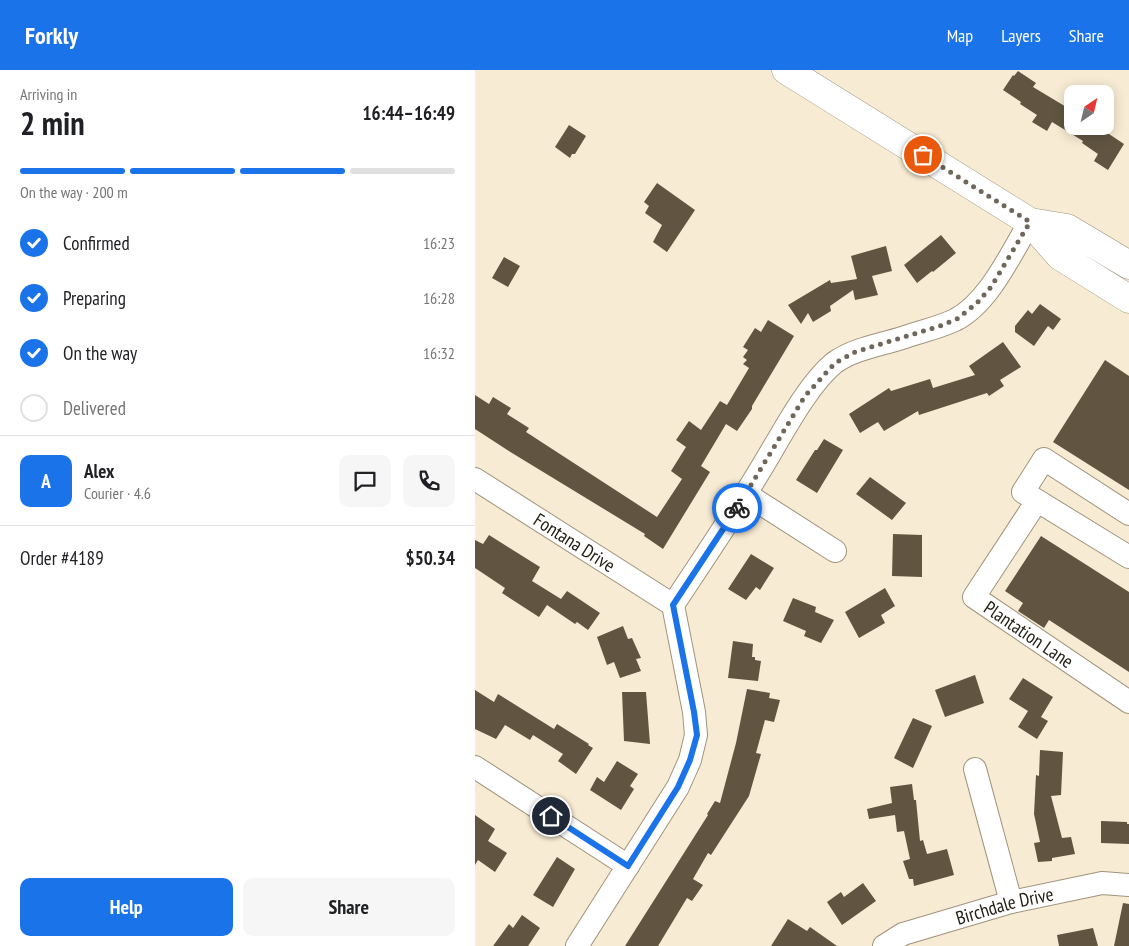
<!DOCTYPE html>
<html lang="en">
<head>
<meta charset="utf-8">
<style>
  :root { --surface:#fff; --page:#f6f6f6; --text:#202124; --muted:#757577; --line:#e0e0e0; --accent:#1a73e8 }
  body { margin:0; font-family:"PT Sans Narrow",sans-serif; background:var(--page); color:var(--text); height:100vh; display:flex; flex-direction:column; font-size:19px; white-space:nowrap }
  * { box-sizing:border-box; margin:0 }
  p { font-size:16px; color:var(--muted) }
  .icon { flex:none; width:28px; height:28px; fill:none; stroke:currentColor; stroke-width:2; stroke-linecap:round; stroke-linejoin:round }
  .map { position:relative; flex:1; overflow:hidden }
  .sheet { display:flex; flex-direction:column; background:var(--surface); width:475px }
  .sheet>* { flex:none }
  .needle { width:32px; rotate:35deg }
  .tools { position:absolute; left:589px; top:15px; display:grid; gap:10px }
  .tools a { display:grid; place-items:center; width:50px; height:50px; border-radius:10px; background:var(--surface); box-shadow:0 2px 12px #0003; font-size:25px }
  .pin { position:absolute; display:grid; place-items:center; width:42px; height:42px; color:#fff; margin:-21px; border:2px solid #fff; border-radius:50%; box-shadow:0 1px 5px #0007 }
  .courier { position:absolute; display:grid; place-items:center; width:50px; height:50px; margin:-25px; border:4px solid #1a73e8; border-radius:50%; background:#fff; color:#222; box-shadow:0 1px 6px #0007 }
  .overview em { font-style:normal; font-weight:800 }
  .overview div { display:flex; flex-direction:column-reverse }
  .overview { display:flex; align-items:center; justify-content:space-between; height:85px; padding:0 20px }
  h1 { font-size:32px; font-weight:800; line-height:38px }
  .bar { display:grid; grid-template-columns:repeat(4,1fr); gap:8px 5px; align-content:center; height:60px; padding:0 20px }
  .bar i { height:6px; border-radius:4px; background:var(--line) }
  .bar .on { background:var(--accent) }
  .bar p { grid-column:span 4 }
  .line { display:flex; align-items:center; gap:12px; padding:0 20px; border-top:1px solid var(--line) }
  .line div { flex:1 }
  .round { display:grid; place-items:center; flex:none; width:52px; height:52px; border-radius:10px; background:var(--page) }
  ol { padding:0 20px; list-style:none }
  li { display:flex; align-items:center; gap:15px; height:55px }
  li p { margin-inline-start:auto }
  li .icon { padding:5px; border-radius:50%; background:var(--accent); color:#fff; stroke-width:4 }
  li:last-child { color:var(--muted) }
  li i { width:28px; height:28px; border:2px solid var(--line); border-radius:50% }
  .action { display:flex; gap:10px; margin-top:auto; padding:10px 20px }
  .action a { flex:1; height:58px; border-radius:10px; background:var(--accent); color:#fff; font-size:20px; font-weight:800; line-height:58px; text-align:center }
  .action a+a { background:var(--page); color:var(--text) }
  header { display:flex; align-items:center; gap:30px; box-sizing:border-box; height:70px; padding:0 25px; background:var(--accent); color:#fff }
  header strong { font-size:24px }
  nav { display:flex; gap:28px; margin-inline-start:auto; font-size:18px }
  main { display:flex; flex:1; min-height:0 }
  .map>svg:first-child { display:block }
  .building { fill:#615541 }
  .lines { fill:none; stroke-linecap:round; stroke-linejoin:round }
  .minor-casing { stroke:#a0937d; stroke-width:24 }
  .major-casing { stroke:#a0937d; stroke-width:29 }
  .minor { stroke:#fff; stroke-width:22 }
  .major { stroke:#fff; stroke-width:28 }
  .done { stroke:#6f6759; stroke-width:5; stroke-dasharray:0 9 }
  .route { stroke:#1a73e8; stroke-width:6 }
  .labels { text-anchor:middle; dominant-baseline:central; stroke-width:5; stroke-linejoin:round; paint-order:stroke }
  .street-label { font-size:19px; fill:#252017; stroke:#f8ebd3 }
</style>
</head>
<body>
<header>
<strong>Forkly</strong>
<nav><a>Map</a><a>Layers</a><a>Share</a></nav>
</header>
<main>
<section class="sheet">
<div class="overview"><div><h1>2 min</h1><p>Arriving in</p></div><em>16:44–16:49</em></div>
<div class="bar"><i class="on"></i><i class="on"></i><i class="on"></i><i></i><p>On the way · 200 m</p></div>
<ol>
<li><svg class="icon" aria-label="check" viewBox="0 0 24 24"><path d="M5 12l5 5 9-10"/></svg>Confirmed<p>16:23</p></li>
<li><svg class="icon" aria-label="check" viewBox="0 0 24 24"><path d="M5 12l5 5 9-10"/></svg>Preparing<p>16:28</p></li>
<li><svg class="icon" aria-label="check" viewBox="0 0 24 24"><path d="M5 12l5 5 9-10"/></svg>On the way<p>16:32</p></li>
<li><i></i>Delivered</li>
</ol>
<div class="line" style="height:90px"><b class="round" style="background:var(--accent);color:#fff">A</b><div><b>Alex</b><p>Courier · 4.6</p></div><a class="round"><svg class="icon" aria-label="chat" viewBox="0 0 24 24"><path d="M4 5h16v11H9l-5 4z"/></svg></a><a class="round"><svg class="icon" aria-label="phone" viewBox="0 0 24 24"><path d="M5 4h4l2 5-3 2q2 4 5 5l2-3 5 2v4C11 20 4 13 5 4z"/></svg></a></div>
<div class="line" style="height:65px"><div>Order #4189</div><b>$50.34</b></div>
<div class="action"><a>Help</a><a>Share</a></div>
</section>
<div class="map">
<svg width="654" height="876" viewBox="0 0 654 876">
  <rect width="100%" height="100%" fill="#f8ebd3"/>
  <path class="building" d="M543,1L561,13L558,17L598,41V56H622L649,74L633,100L619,91L623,84L607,73L608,71L577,52L572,61L557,52L562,45L545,34L546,32L528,20L538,5L539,6Z
    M94,55L111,66L100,84H97L95,88L80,77Z
    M182,113L220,140L192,182L178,172L187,155L170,143L174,136L169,132Z
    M466,165L481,183L458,202L457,201L442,213L429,195Z
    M411,176L417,201L397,206L403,225L380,230L378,220L355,236L356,241L338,252L333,243L326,254L313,235L355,210L356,213L382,209L376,186Z
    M29,187L45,196L33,217L17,208Z
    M565,234L586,249L578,260L573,256L559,276L540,262V256L553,240L557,244Z
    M293,250L319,266L277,336V339L262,361L251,354L226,396L235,402L188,479L169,466L170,464L37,383L0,359V325L14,334L18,327L36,338L32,344L54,358L51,362L182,447L207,409L196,401L211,377L201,370L214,351L226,360L245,331L252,335L274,298L268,294L272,290L268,287L273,280L268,277L280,258L286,262Z
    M528,272L546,297L525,310L529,316L514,326L512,323L444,345L443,341L409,361L403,352L385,363L374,344L414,318L416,321L455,309L458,318L500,305L494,296Z
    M630,290L654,306V420L578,372Z
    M349,369L368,380L342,423L321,410L340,380H342Z
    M395,407L431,433L417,450L381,424Z
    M418,464L447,465V507L417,506Z
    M14,465L65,497L57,511L86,529L92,521L125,543L113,560L102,552L100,554L72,535L64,547L27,523L30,518L0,498V470L8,474Z
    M566,466L654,522V602L574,550L569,558L543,541L548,533L530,521Z
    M276,484L299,498L285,520L281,517L271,530L253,519Z
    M410,518L420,536L406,545L410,553L384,568L370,542Z
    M318,528L341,537L340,542L359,550L346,573L329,566L331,561L308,551Z
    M148,556L153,569L157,568L166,588L161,589L166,601L145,608L139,592L132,595L122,567Z
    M258,571L278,574L277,587H280V590L286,591L283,611L253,608Z
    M500,605L509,633L470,647L460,620Z
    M548,608L578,627L566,647L573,651L562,669L543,657L553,641L534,629Z
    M272,619L295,623L294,628L305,630L299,652L290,650L281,683L286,684L274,726L236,785L233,783L218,809L228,815L217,831L212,828L183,876H150L233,745L232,744L240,731L245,733L261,673Z
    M0,620L19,632L23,624L79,659L82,654L114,674L113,675L118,678L101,704L83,691L88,684L58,665L55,670L30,655L21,669L0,659Z
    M147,622H171L175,674L149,671Z
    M438,648L457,656L438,698L419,688Z
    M565,680L588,682L586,725L576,726L587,768L596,767L600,784L577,788V791L563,792L559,773L565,772L559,744L561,705L564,706Z
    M142,691L163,704L155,716L159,719L146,740L115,720L122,707L129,712Z
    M437,714L439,730H441L445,771L448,770L452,784L472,779L479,805L439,816L438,809H434L428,791L435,789L429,761L422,762L420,745L394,749L392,739L417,733L415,717Z
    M0,745L20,759L13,771L32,783L20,802L3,790L0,795Z
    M626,751L652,752V754H654V774L626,773Z
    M82,787L100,799L78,837L58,825Z
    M388,813L401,831L367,855L352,832L366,822L369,827Z
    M648,833L654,834V876H639Z
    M47,845L65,858L53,876H18L34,854L38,858Z
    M313,849L332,861L335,857L362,876H296Z
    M618,858L623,876H584L582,865Z"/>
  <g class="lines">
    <g class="minor-casing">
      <g id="minor">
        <path id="s1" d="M0,409L198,535"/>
        <path d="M271,424L360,481"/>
        <path id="s2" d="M562,431L499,527L654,632"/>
        <path d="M654,444L569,389L548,422L654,487"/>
        <path d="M0,697L153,796"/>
        <path d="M500,699L536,832"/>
        <path d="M102,876L203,717L215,690L221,665L219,642L198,535C227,491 257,447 284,402C304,370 331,316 359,293C378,279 405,275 427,268C444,262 463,258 480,250C514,233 536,183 555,152"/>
        <path id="s3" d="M409,876L428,864L536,832L627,813L654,815"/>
      </g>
    </g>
    <g class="major-casing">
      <path id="major" d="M311,0L555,152L585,186L654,229
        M555,152L592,158L654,195"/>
    </g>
    <use href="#minor" class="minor"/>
    <use href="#major" class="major"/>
  </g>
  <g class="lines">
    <path class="done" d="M262,438L330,326L360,293L380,282L465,256L482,249L502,233L516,217L555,152L448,85"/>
    <path class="route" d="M76,746L153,796L203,717L215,690L222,665L219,642L198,535L262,438"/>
  </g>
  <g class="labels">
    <g class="street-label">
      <text stroke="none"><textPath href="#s1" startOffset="118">Fontana Drive</textPath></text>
      <text stroke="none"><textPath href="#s2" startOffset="181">Plantation Lane</textPath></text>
      <text stroke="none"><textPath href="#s3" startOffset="128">Birchdale Drive</textPath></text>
    </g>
  </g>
</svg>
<div class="tools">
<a><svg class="needle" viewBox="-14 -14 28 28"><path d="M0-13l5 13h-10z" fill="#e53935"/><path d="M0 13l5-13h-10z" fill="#757577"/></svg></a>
</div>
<div class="pin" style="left:448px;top:85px;background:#ea580c"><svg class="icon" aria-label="bag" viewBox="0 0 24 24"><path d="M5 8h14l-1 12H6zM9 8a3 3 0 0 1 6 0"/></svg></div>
<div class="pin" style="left:76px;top:746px;background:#1f2937"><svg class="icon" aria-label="home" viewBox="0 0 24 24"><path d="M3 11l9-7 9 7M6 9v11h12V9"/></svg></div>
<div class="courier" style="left:262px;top:438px"><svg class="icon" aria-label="bike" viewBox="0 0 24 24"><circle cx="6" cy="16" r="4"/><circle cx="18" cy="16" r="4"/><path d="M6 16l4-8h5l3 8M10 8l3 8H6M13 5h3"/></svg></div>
</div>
</main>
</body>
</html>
